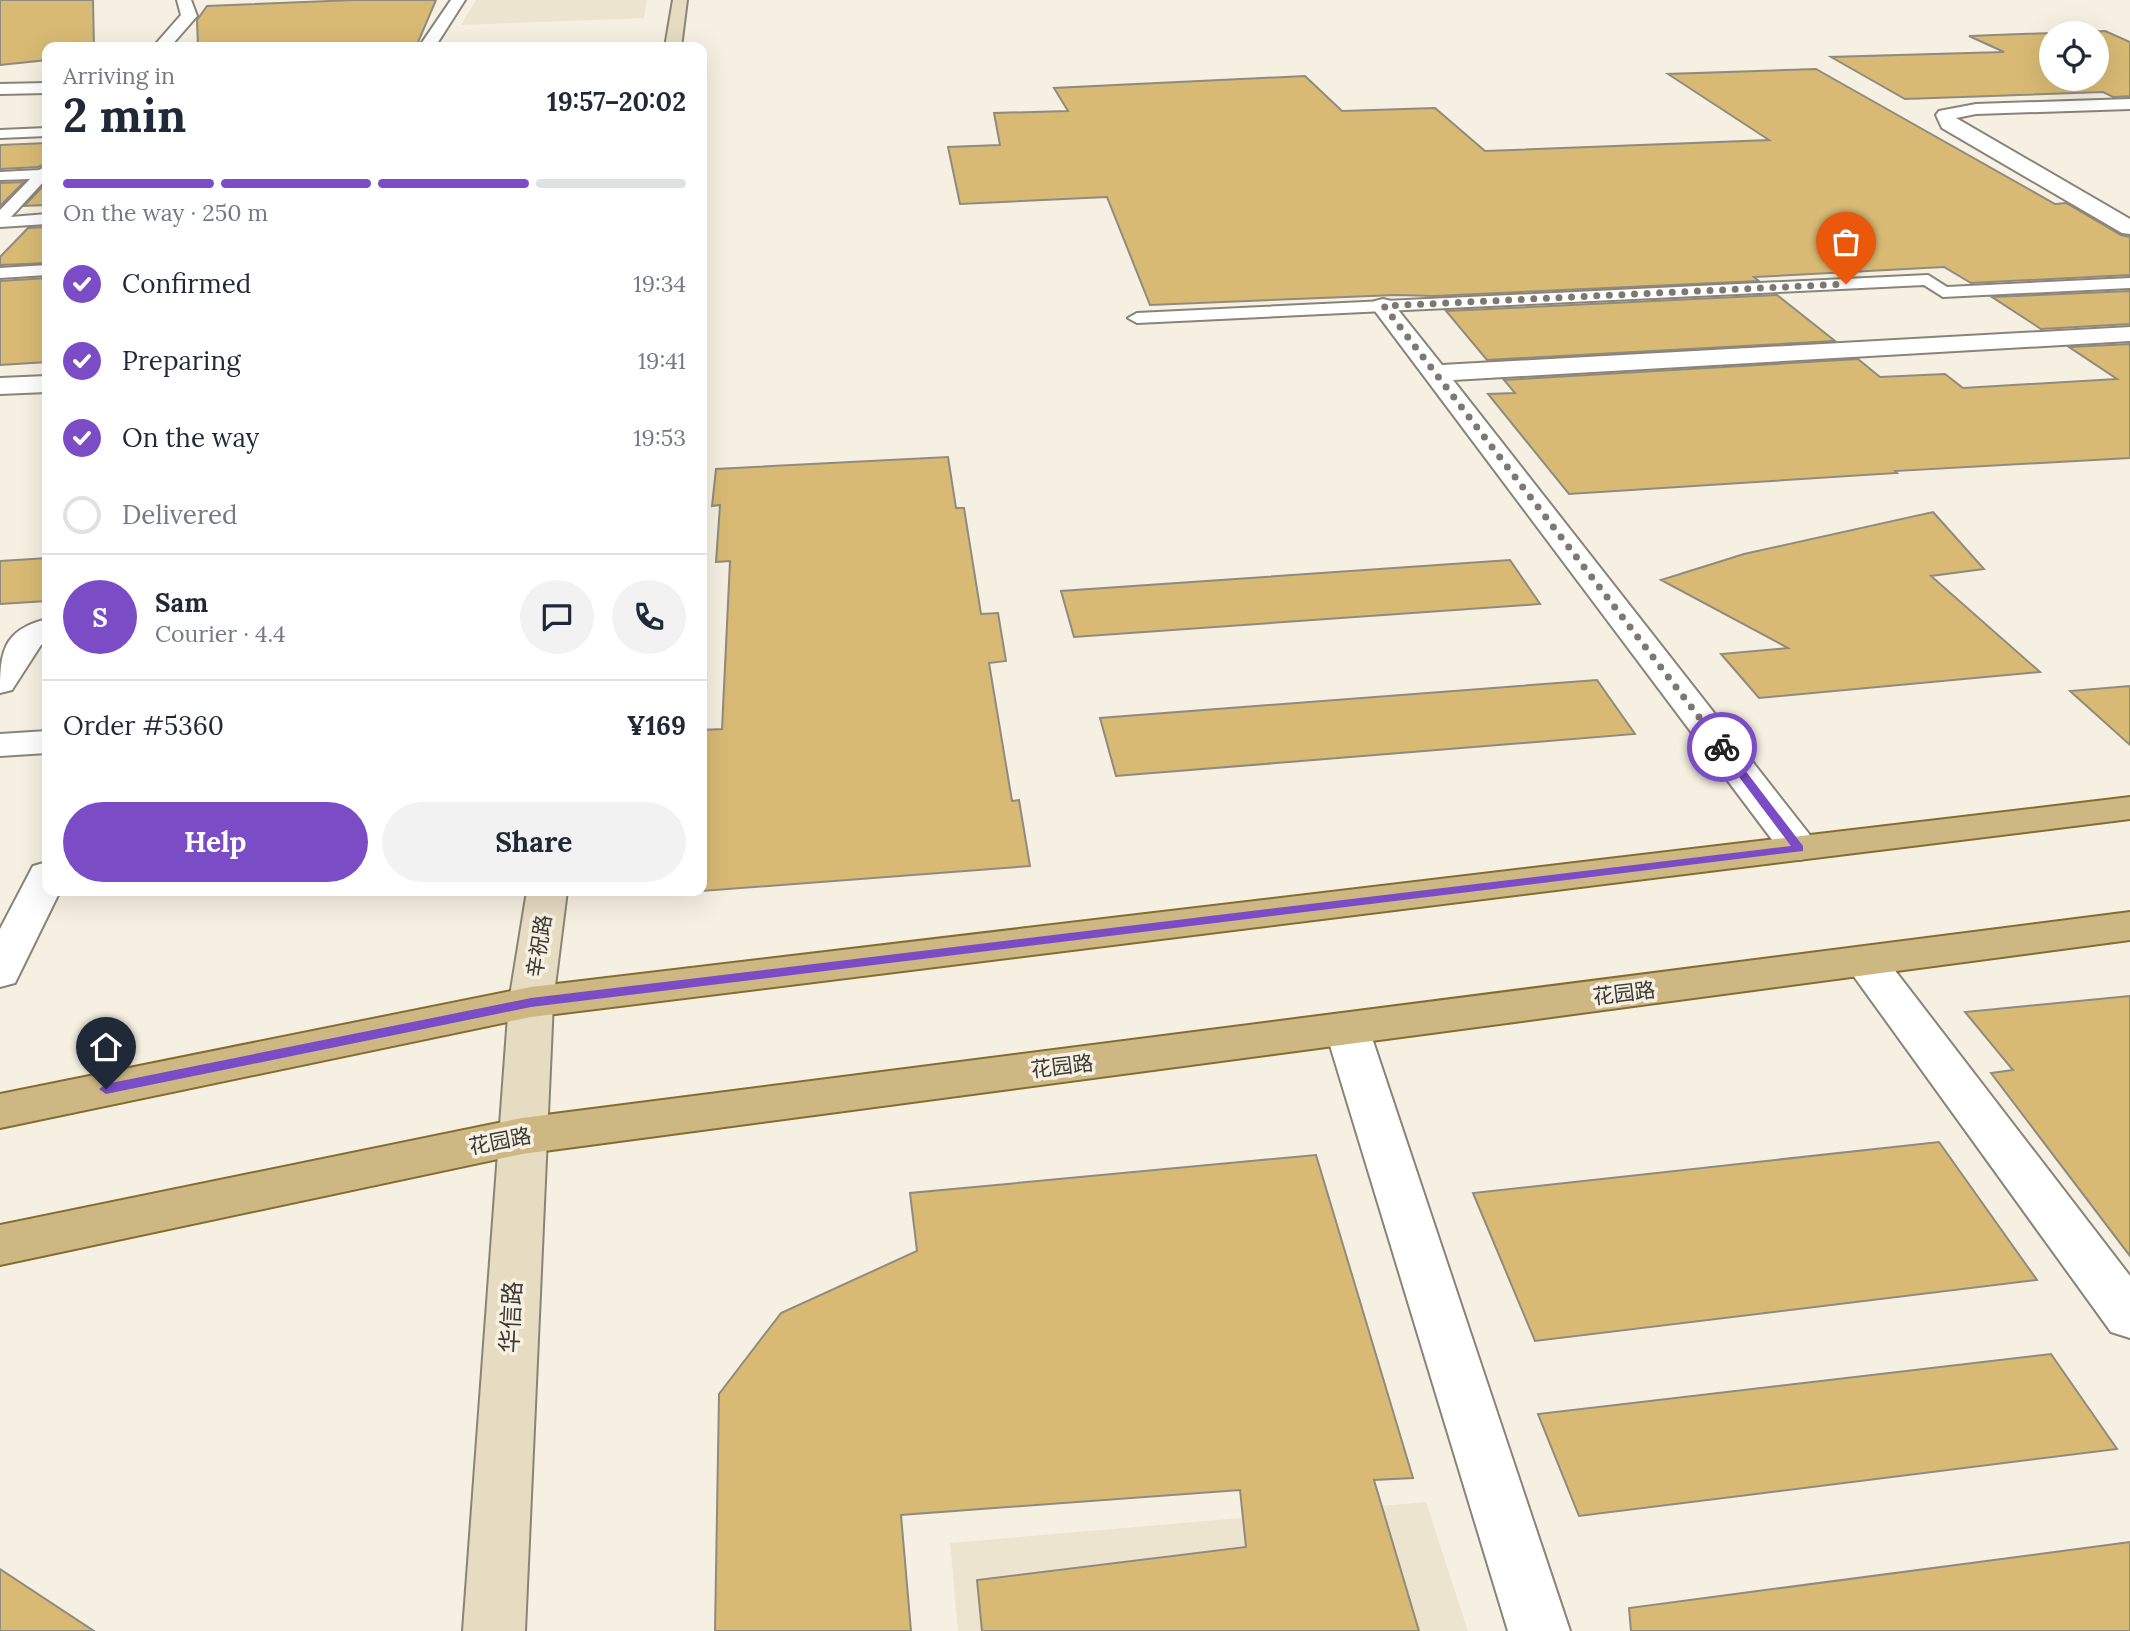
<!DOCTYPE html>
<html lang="en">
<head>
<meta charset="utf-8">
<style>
  :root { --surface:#fff; --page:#f2f2f3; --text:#1f2937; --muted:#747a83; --line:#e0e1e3; --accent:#7a4dc6 }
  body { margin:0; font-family:Lora,"Noto Sans SC",serif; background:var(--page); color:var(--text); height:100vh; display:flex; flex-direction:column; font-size:26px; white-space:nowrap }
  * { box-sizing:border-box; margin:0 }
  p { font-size:23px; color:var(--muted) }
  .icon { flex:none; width:38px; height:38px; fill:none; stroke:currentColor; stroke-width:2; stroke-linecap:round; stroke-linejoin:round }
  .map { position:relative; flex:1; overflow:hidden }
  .sheet { position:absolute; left:42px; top:42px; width:665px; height:854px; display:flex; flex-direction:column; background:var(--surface); border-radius:14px; box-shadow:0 7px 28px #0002 }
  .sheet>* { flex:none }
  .tools { position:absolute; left:2039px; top:21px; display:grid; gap:14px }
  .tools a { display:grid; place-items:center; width:70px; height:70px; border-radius:50%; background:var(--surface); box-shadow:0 7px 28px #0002; font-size:35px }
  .pin { position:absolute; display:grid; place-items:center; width:60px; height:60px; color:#fff; margin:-72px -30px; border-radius:50% 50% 50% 0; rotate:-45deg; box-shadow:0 0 7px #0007 }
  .pin .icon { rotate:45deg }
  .courier { position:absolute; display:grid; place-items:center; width:70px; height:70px; margin:-35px; border:5px solid #7a4dc6; border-radius:50%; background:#fff; color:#222; box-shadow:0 2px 9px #0007 }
  .summary em { font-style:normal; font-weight:700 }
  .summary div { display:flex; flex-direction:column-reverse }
  .summary { display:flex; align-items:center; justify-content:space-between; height:119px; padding:0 21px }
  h1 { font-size:46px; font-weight:700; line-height:52px }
  .bar { display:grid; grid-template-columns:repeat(4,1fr); gap:10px 7px; align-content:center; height:84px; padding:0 21px }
  .bar i { height:9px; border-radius:5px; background:var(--line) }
  .bar .current { background:var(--accent) }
  .bar p { grid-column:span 4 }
  .line { display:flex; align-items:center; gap:18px; padding:0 21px; border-top:2px solid var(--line) }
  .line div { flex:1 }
  .round { display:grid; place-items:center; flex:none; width:74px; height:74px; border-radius:37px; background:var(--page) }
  ol { padding:0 21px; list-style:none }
  li { display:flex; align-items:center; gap:21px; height:77px }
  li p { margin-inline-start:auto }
  li .icon { padding:7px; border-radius:50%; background:var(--accent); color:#fff; stroke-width:4 }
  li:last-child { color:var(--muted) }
  li i { width:38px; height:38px; border:4px solid var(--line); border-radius:50% }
  .primary-button { display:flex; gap:14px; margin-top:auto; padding:14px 21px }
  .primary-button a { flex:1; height:80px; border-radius:42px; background:var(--accent); color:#fff; font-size:28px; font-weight:700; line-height:80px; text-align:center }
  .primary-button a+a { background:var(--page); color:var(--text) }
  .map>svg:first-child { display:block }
  .built { fill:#ede4d0 }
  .building { fill:#d8ba74; stroke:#908b7f; stroke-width:2; fill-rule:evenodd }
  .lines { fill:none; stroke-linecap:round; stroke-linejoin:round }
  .service-casing { stroke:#898477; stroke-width:4 }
  .minor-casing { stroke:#898477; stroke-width:4 }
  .secondary-casing { stroke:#898477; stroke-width:4 }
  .primary-casing { stroke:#856d32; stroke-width:4 }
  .service { fill:#fff; fill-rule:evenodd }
  .minor { fill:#fff; fill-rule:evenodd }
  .secondary { fill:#e6dcc1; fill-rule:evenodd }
  .primary { fill:#cdb883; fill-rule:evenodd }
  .route { fill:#7a4dc6 }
  .done { stroke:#7d7971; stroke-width:7; stroke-dasharray:0 12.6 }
  .labels { text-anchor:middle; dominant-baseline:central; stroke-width:7; stroke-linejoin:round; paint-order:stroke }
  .street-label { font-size:21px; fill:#3c3934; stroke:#f6f0e2 }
  .near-street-label { font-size:24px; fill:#3c3934; stroke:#f6f0e2 }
</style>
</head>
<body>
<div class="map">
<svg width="2130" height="1631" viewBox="0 0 2130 1631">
  <rect width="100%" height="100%" fill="#f6f0e2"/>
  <path class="built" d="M476,0H647L644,18L461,25Z
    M1426,1502L1468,1631H958L950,1543Z"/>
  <path class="building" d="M0,0H93L94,47H47V60L0,65Z
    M354,0H436L416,47H198L197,20L207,6Z
    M2105,31L2130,42V96L2113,97L2103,92L1905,99L1831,57L2004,52L1969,36ZM2051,33H2096V79H2051Z
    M1816,69L2055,204L2066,203L2121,235L2130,237V275L1971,283L1944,267L1754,277L1759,281L1434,296L1396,295L1150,305L1107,197L960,204L948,147L1000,145L994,113L1068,111L1054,88L1305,76L1342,111L1435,108L1485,151L1769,140L1668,74Z
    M47,143V163L38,167L0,169V145Z
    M24,182L0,206V183Z
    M47,182V205L24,206Z
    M47,227V263L0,265V257L28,228Z
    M47,278V362L0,365V281Z
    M2130,291V324L2041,329L1992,297Z
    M1777,295L1835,341L1487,360L1446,311Z
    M2130,344V458L1895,471L1897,473L1569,494L1488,394L1515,393L1504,380L1858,359L1880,377L1945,374L1963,388L2117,379L2069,347Z
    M948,457L956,508H964L981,614L998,613L1006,661L989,663L1012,801L1019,800L1030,866L702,891L705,788H702V730L722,729L730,561L716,562L720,505L712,506L716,469Z
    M1933,512L1984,569L1931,576L2040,672L1759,698L1721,654L1788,648L1661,580L1744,554Z
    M47,558V601L0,604V561Z
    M1510,560L1540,604L1074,637L1061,591Z
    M1597,680L1635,734L1116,776L1100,718Z
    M2130,686V745L2070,691Z
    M2130,996V1256L1991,1073L2013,1070L1965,1012Z
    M1939,1142L2037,1280L1535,1341L1473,1193Z
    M1316,1155L1413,1478L1374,1480L1419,1631H982L977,1580L1246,1547L1240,1490L901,1515L911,1631H715L719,1394L781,1313L917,1251L910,1193Z
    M2051,1354L2117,1449L1579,1516L1538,1414Z
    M2130,1542V1631H1631L1629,1608Z
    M0,1569L94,1631H0Z"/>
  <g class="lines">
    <g class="service-casing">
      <path id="service" d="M47,128V136L0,138V130Z
        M47,166V178L11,217L47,214V224L0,227V210L30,179L0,180V172L39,170Z
        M47,265V275L0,278V268Z
        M1928,275L1947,287L2130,278V288L1943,297L1924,285L1137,323L1128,318L1137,313Z"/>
    </g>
    <g class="minor-casing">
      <path id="minor" d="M177,0H191L197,16L170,47H153L181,15Z
        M451,0H465L435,47H419Z
        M47,83V93L0,94V84Z
        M2130,99V109L1976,114L1956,118L2130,219V234L2122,233L1942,128L1936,115L1939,111L1976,104Z
        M1383,299L1391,301L1442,365L2130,327V341L1453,380L1813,839L1819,848L1813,857L1799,860L1785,857L1375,311L1371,306L1375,301Z
        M47,376V392L0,394V378Z
        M47,619V642L41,645L12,690L0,693C0,653 2,630 47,619Z
        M47,731V753L0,756V734Z
        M47,862V891H60L15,983L0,987V929L33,866Z
        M1865,947L1880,951L2130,1276V1338L2111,1332L1850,971L1844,961L1850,951Z
        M1347,1013L1363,1018L1369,1029L1570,1631H1508L1325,1029L1331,1018Z"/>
    </g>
    <g class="secondary-casing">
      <path id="secondary" d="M673,0H687L681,47H665Z
        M527,891H567L553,1002L525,1631H463L509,1002Z"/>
    </g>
    <g class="primary-casing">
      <path id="primary" d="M2130,797V819L531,1017L0,1128V1094L531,987Z
        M2130,912V940L522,1154L0,1265V1225L522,1118Z"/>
    </g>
    <use href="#service" class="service"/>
    <use href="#minor" class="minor"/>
    <use href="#secondary" class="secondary"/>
    <use href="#primary" class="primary"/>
  </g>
  <path class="route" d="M1718,744H1725L1803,846V851L531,1007L106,1094L99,1089L106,1084L531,998L1791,846L1718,749Z"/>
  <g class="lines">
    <path class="done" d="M1722,747L1384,306L1846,284"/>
  </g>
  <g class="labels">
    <g class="street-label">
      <text transform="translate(539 946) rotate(-81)">辛祝路</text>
      <text transform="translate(1624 993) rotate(-7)">花园路</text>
      <text transform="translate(1062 1066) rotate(-7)">花园路</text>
      <text transform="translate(500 1141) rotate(-11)">花园路</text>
    </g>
    <g class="near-street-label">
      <text transform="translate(511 1317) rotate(-87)">华信路</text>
    </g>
  </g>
</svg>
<div class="tools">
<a><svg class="icon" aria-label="locate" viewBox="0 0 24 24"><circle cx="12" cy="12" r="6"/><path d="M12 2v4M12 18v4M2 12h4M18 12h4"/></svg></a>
</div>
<div class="pin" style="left:1846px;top:284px;background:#ea580c"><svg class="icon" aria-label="bag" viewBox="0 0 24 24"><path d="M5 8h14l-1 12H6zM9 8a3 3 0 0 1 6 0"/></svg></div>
<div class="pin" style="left:106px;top:1089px;background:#1f2937"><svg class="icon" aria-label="home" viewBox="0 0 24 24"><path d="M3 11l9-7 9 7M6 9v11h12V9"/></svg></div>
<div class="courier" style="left:1722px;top:747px"><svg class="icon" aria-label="bike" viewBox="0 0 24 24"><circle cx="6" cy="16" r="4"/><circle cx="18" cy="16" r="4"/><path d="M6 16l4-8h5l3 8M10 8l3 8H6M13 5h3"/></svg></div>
<section class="sheet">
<div class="summary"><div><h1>2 min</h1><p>Arriving in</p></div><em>19:57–20:02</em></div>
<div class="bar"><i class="current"></i><i class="current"></i><i class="current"></i><i></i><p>On the way · 250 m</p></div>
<ol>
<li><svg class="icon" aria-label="check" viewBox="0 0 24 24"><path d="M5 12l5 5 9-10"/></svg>Confirmed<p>19:34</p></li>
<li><svg class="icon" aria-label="check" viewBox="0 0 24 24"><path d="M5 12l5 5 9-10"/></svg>Preparing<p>19:41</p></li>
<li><svg class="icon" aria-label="check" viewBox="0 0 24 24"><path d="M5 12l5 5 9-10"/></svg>On the way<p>19:53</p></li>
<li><i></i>Delivered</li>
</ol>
<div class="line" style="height:126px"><b class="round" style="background:var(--accent);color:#fff">S</b><div><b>Sam</b><p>Courier · 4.4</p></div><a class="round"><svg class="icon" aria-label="chat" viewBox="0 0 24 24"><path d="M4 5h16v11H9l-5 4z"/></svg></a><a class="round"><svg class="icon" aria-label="phone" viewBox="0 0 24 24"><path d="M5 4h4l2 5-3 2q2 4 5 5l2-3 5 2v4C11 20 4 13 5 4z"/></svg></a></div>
<div class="line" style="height:91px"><div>Order #5360</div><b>¥169</b></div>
<div class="primary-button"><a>Help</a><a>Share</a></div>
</section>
</div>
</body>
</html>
